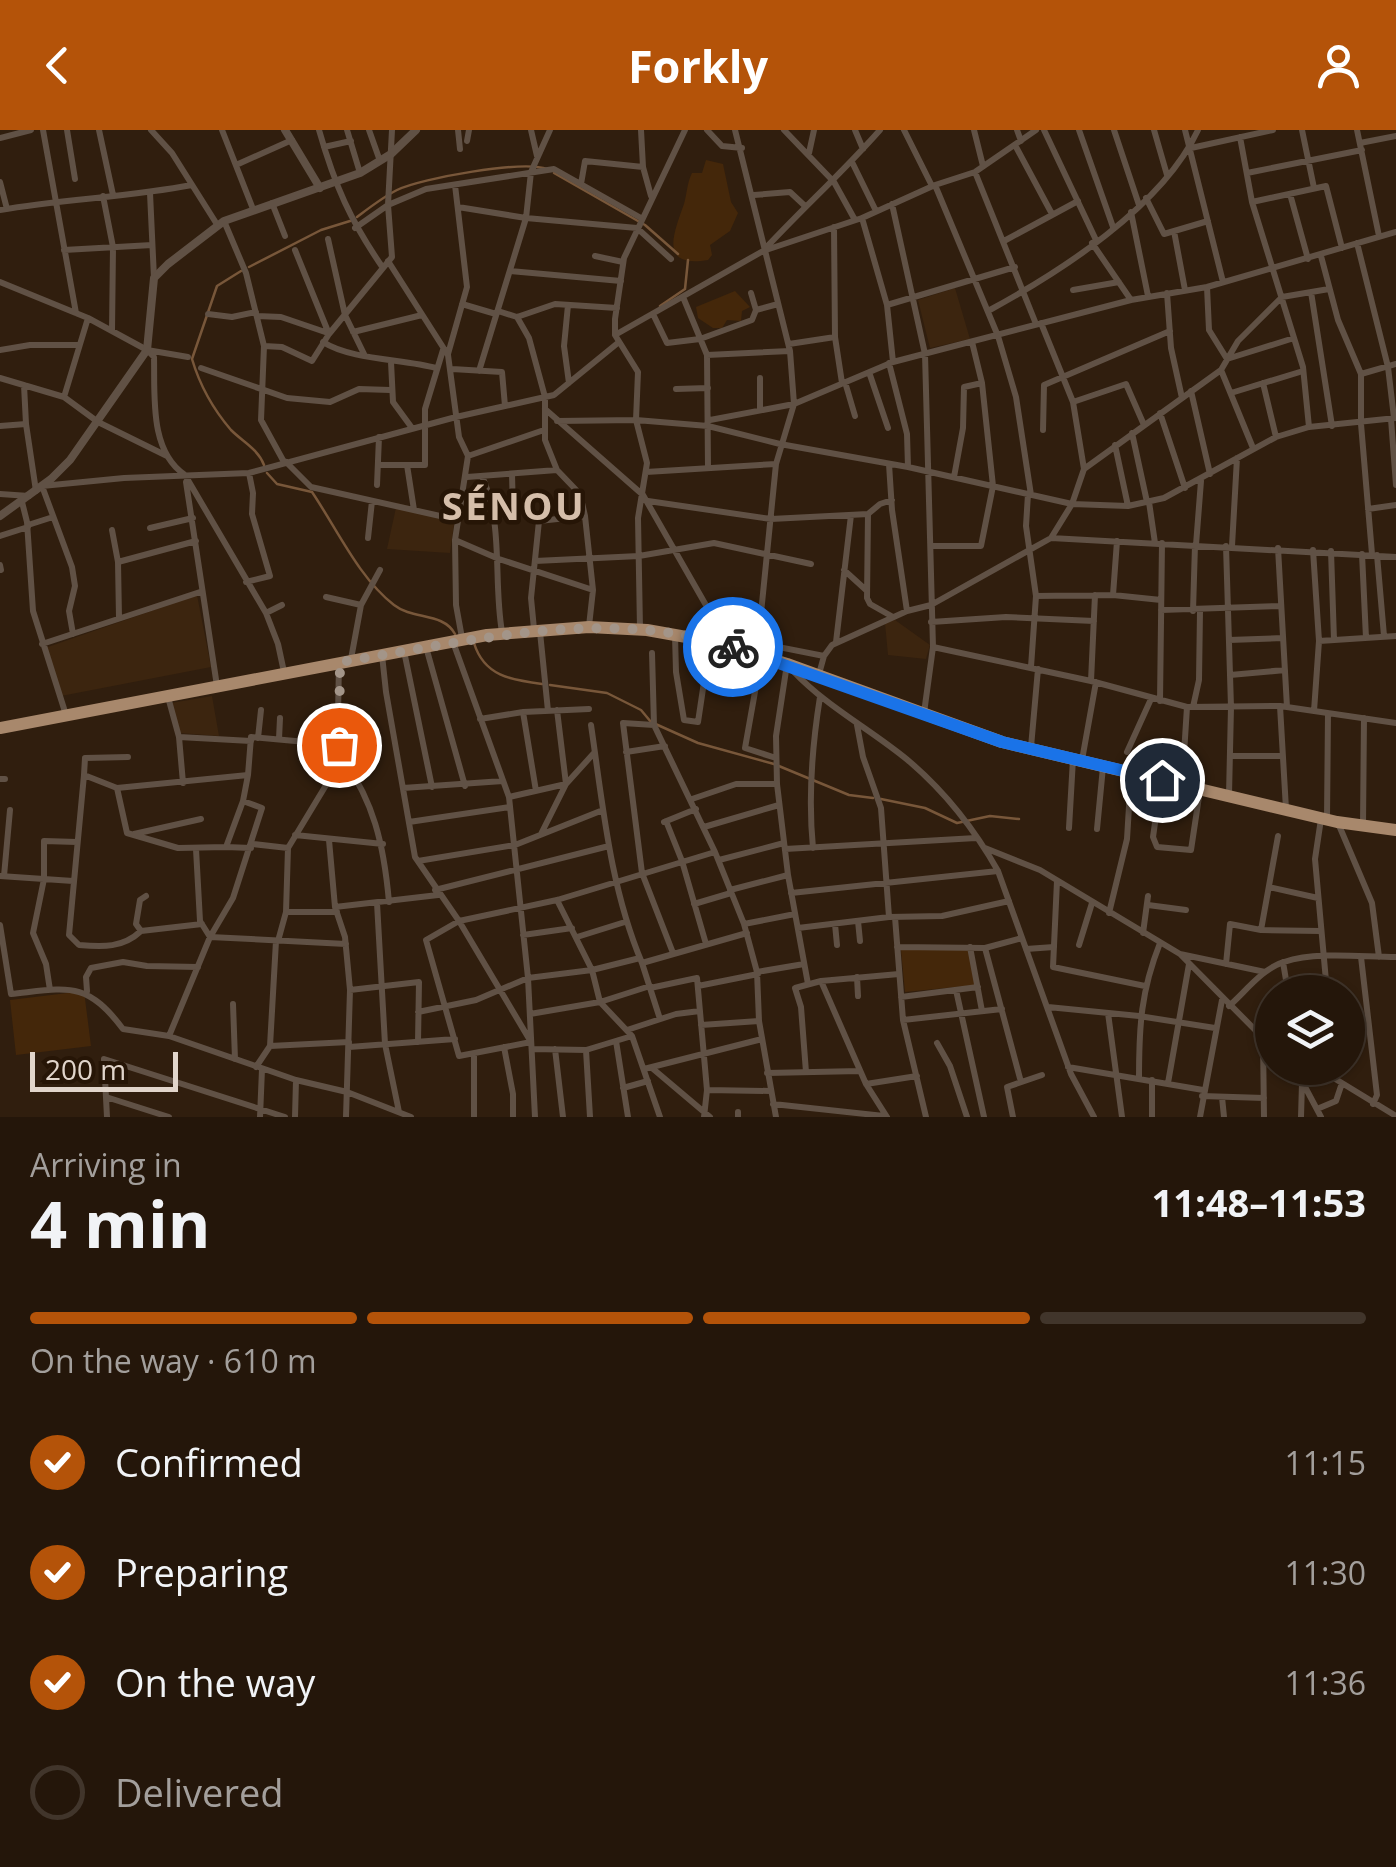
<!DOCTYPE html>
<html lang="en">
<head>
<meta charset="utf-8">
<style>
  :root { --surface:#24160a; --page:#302318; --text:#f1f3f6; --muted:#a39f9c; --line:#41352b; --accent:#b45309 }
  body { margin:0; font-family:"Open Sans",sans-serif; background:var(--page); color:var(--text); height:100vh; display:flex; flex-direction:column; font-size:38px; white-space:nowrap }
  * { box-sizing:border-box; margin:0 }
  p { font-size:32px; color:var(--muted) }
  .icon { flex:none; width:55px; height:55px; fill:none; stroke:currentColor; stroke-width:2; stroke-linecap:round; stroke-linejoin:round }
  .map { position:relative; height:987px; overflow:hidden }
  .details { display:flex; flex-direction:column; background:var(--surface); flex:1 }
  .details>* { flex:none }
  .fabs { position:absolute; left:1255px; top:845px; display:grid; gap:20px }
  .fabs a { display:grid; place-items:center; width:110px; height:110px; border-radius:50%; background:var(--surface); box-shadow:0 2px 8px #0004,0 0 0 2px var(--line); font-size:50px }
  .scale { position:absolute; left:30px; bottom:25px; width:148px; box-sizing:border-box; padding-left:10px; border:5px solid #e1d5cb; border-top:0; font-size:28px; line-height:35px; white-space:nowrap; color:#e1d5cb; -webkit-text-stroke:8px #261506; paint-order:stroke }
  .pin { position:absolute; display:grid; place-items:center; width:85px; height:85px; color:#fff; margin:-42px; border:5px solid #fff; border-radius:50%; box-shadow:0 2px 10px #0007 }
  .courier { position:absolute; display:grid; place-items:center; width:100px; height:100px; margin:-50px; border:8px solid #1a73e8; border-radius:50%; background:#fff; color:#222; box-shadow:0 2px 12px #0007 }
  .overview em { font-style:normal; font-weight:700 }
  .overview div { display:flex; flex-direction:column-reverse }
  .overview { display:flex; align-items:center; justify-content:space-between; height:170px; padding:0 30px }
  h1 { font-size:65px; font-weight:700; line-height:75px }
  .bar { display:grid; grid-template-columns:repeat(4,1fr); gap:15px 10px; align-content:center; height:120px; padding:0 30px }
  .bar i { height:12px; border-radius:8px; background:var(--line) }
  .bar .current { background:var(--accent) }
  .bar p { grid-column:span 4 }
  ol { padding:0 30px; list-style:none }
  li { display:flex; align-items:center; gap:30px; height:110px }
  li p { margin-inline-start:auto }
  li .icon { padding:10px; border-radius:50%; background:var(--accent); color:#fff; stroke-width:4 }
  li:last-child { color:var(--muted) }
  li i { width:55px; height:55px; border:5px solid var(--line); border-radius:50% }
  header { display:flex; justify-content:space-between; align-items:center; height:130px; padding:0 30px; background:var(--accent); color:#fff; font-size:45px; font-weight:700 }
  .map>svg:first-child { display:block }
  .built { fill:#3c250f }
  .green { fill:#44270a }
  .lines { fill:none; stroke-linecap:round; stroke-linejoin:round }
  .stream { stroke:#78573a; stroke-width:2.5 }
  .minor { stroke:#605145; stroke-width:6 }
  .tertiary { stroke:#605145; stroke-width:8 }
  .trunk { stroke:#a8886c; stroke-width:12 }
  .done { stroke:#a39589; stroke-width:10; stroke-dasharray:0 18 }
  .route { stroke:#1a73e8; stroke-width:12 }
  .labels { text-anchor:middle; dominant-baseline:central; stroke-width:9; stroke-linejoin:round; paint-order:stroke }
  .district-label { font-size:38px; font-weight:bold; letter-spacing:2.5px; fill:#d5beaa; stroke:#261506 }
</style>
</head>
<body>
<header><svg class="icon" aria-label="back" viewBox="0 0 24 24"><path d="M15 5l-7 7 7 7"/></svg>Forkly<svg class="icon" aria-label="person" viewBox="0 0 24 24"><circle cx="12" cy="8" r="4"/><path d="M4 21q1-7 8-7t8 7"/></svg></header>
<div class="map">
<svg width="1396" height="987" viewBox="0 0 1396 987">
  <rect width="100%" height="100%" fill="#301e0e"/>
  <path class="built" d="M955,158L970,209L930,218L918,170Z
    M397,373L455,387L450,423L387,419Z
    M197,465L211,537L61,566L45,518Z
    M895,490L930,515L926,529L888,525L885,493Z
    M212,566L219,606L179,603L171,573Z"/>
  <path class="green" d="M706,30L723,34L731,72L738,83L730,101L710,115L712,125L708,130C659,138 673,105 684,74C687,63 687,53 692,43H702Z
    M735,161L750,177L742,181L741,191L727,190L722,198H713L698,188L696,177Z
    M969,819L976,855L905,862L901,820Z
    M84,861L91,916L16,925L10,870Z"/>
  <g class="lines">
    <path class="stream" d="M554,43L645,95L678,124
      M357,87C369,78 383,67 397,60C422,48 523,30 547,39
      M249,137L321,100L350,91
      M241,141L217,156L192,229C200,256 213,279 231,300C243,312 258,319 264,335
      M660,176L685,159L688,130
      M267,343L277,354L312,362C337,399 359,448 394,475C413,490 443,482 455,504
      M474,513C484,546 511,550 542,554
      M550,555L607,563L641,580L651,592L698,613L774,634L849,665L873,668
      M881,669L925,678L957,693L990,686L1019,689"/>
    <path class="minor" d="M43,0L76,183
      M67,0L75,49
      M99,0L113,65
      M151,0L172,23L218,96
      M222,0L253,79
      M319,0C335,56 350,90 383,138
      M347,0L360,43
      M369,0L380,31
      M458,0L460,19
      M531,0L537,26
      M641,0L643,37L651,66
      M707,0L722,16L742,18
      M735,0L790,221L794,274L776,334L757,523
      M784,0L834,52L855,90
      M855,0L863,19
      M904,0L932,56
      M974,0L983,36
      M1017,0L1021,11
      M1044,0L1096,110
      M1079,0L1113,97
      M1114,0L1139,75
      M1154,0L1167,45
      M1185,0L1223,152
      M1302,0L1314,58
      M1357,0L1379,106
      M1240,7L1252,72L1303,237L1309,297
      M0,8L31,0
      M467,11L469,0
      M1360,13L1396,6
      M1015,15L1052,84
      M324,17L351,11
      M1191,18L1273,0
      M809,23L814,0
      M852,32L876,81
      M236,35L292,10
      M975,42L1036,194
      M1247,43L1362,20
      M0,52L7,79
      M581,54L585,31L643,37
      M935,55L998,206L1016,267L1031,365
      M150,63L154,148
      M1290,64L1308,129
      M754,65L790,62L805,76
      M103,66L113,117L112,201
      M1146,68L1164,104L1208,91
      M1252,72L1326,56L1342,118
      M272,73L285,106
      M892,74L925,224L933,517L924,583
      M458,77L526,88L637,98L671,129
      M0,80C64,69 129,67 192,55
      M1131,82L1148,166
      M862,88L887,175L893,232
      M224,91L246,143L264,216L261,290L284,332
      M834,97L835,207L842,253
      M355,98L388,75L426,59L554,39L641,88
      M1174,101L1185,160
      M328,109L345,185L364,224
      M1004,111L1078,71
      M1092,113L1131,170
      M1357,113L1388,237L1394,288
      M64,120L152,115
      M295,120L329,204
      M764,120C802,79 843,42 880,0
      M595,126L623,132
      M1321,126L1338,190L1361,244V294L1372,424
      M388,131L448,225L459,307L468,326L455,410L456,475L462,508
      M510,141L621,151
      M0,152L88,188
      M1207,157L1209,200L1227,229L1294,208
      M1073,160L1119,152
      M1311,162L1332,296
      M751,163L756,180L778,174
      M1167,163L1171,218L1182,268
      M683,167L707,225L708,338
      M462,174L496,184
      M568,175L564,216L569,253
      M887,175L1015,137
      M498,181L517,187L555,174L617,178
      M988,181C1060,142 1162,77 1198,0
      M208,184L232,187L256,182
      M653,184L667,213L700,209L752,190L756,180
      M257,186L281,187L328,203
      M517,187L529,208L545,267V310L557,340L580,364L585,386L593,460L589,496
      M1041,193L1073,272L1084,339
      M353,202L422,185
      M615,205L763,121L862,88L935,55L975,42L1036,0
      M323,212C351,230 404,229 436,238
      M789,214L835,207
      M264,216L282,217L312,231L329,204L392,127L388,75L392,0
      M0,220L30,215H79
      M147,220L154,227C155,265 149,321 185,345L266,483L278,514L284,542
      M448,224L467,157L455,55
      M707,225L790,221
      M391,232L393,272L412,298
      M889,233L907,304L908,337
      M201,238L287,268L330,272L359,259L390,260
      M452,239L502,242L505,276
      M1221,240L1253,318
      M479,241L526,88L531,42L550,0
      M869,242L888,298
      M1361,244L1396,234
      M0,248L64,267L98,292L167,326
      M760,248V280
      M845,252L855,286
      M1263,253L1276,307
      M24,255L26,294L36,361
      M676,259L708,258
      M1191,261L1210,344
      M1231,263L1303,241
      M64,267L88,188L147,220L188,227
      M1073,272L1126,254L1144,295
      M545,279L643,365L715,491L720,512
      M1160,283L1185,358
      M1391,289L1396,355
      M710,290L794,274L893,232L1131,170L1207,157L1396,102
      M557,291L636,290L708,296L780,314L908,337L1072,374L1128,376L1164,368L1276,307L1309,297L1396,288
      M0,296L26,294
      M1043,300L1044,255L1170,201
      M1132,303L1147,372
      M1115,315L1128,376
      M468,326L544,300
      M286,332L311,357L458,390
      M889,334L892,380L907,481
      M378,335H425V279L443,220
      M407,335L414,380
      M646,342L776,334
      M512,344L513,382
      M482,346C504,396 493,450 502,502
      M467,347L557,340
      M954,347L963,298L964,257L982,253
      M186,352L217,556
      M377,355L379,307
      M0,364L29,366
      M1028,364L1026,396L1036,466L1031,537
      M648,371L771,389L868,384L880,374L892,370
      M22,372L27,392L33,481L66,585
      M1149,372L1155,413
      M1368,379L1396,375
      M868,384L867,468L870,474L893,487
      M28,395L53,387
      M150,398L193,388
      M112,400L118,432L119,488
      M0,406L28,397
      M368,408L372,371
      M1051,408L1396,427
      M455,410L499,429L593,460
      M1196,415L1201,351
      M931,416H981L993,356L982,253L972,212
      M1226,416L1231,577L1229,665
      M1232,416L1237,328
      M1278,418L1287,577
      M1313,420L1319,511L1314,581
      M1331,421L1334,510
      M1362,424L1366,508
      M1377,425L1384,506
      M535,431L639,426L714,413L811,434
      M118,432L196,411
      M0,435L1,440
      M844,440L866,460
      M246,452L270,446L252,384L253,363L249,343
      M1113,465L1117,411
      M1036,466L1113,465L1161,470
      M326,467L361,475
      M1161,480L1281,476
      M1193,481L1195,415
      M266,483L282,475
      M931,492L1006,487L1094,491
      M534,499L531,468L539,391L585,386
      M640,499L638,388L647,333L636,290L638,242L615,205V189L624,128L685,0
      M540,502L548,581
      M73,504L69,481L75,456L72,437L42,356L124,348L249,343L456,287L554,265L619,212
      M675,505L676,542L684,590L698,592L710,512
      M1229,510L1283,508
      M1319,511L1396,506
      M453,512L509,667L528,848L535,987
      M836,512L851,385
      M758,513L824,526
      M42,514L200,462
      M426,517L465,656
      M933,517L1091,551L1187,577L1280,576L1396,593
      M404,521L432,657
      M652,523L654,595L715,722L744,794L757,842L759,891L776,987
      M382,525L386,562L415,727L459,791L531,912L459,926L426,810L459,791L557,770L715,722
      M761,528L745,618L776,628
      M351,529L361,475L380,440
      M793,541C828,578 872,600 910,632C945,662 976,702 998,741L1071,944L1094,987
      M819,544L824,526L832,515L907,481L931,475L1051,408L1072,374L1084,339L1221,240L1238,211L1282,167L1329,159
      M1230,545L1285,540
      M1091,551L1095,465
      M168,567L179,607L183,653
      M1160,571L1162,413
      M1280,576L1286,679
      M1193,577L1199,550L1200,481
      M523,582L536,661
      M480,589L523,582L589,579
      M591,595C603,676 610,757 642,833L747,803
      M654,595L623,593L642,743L673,823
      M857,595L863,627L881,678L889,787
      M179,607L251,611
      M258,608L261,580
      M279,609L280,588
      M1031,617L1038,539
      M626,622L665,616
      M1127,622L1151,569
      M339,624C374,669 384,716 389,772
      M1230,626H1283
      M128,627L85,628L84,645L117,658L127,703L178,718L226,717L243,671L262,678L233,768L210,807L169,906
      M1082,630L1096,552
      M84,645L69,805L79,815C103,817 123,818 141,801
      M248,645L251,607L339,615
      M0,649H5
      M1161,651L1153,707L1157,717L1191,720L1200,660
      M1182,655L1187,577
      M117,658L248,645L243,671
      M403,658L503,651
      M509,667L566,654L557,580
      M692,669L736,654H777
      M1321,689L1315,729L1327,862
      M1327,689L1328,583
      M666,691L682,731L706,814
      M409,692L510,677
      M664,692L696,679
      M1338,693L1372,773L1379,827
      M1363,695L1364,588
      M704,697L779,675
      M1069,698L1073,629
      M1097,699L1103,637
      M134,704L201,689
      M541,704L566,654L594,623
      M295,705L383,714
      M329,710L335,777L345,807L350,860L346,987
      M253,714L288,718
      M226,717L251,718
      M813,718C808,668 812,617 820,567
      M985,718L1040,740L1180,824L1272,917
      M196,719L200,791L210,807L346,814
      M785,719L976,708
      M719,730L784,713
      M418,731L515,715L603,680
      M788,745L808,854
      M0,746L73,751
      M4,746L10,680
      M1057,751L1053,837L1145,856
      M1269,757L1318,768
      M435,760L609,716
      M730,760L788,745L777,654L776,606L787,534
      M791,763L998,741
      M146,766L140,770L136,794L141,801L202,794
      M557,770L592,840L600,872L632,906L660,987
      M377,773L385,914L399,982
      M694,774L731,763
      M1148,775L1186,780
      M335,777L438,765
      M286,782H337
      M1109,783L1127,709L1131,644
      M895,787L903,890L926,987
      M858,791L860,811
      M744,794L795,784
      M835,794L837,815
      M0,795L11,864C68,858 86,850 123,899L169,906L296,950L347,962L411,987
      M798,798L889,787L942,786L1009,771
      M1261,800L1278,706
      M1143,803L1148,766
      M523,805L572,798
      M577,807L625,792
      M278,811L286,782L288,718L337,637L339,533
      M1079,815L1092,773
      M897,817L985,818L1022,808
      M970,817L982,881
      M985,818L1021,952
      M1026,819L1054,817
      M1180,824L1265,842
      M1361,827L1377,965L1373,974
      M1283,832L1288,862
      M642,833L660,889
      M1226,834L1230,794L1261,800L1320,801
      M757,842L804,834
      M857,847L858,866
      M821,851L866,954L887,987
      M698,856L758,844
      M650,858L697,848L707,960L704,987
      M50,860L46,834L33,803L44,749V711L77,712
      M350,860L419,852L418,912
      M956,860L984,987
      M87,861L86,847L91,838L123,832L147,836L198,837
      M901,867L978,857
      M233,874L235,929
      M1229,876C1245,862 1263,838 1284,832C1318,821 1361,827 1396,827
      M1048,877L1139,886L1215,898
      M418,882L476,870L528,848L592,840L640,828
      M1108,883L1122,987
      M530,884L600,872L650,856
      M903,890L1002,879
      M701,895L759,891
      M627,900L676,884L700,881
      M1263,909L1264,987
      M616,911L628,987
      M937,913L950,936L967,987
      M270,916L349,912
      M349,917L455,909
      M504,917L513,964V987
      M532,919L586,920L632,906
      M555,919L563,987
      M586,920L590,987
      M474,923V987
      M256,937L270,916L276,811
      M1068,937L1203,960
      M652,938L710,987
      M1295,938L1321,987
      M1309,938L1319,939L1396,986
      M644,939L762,909
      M806,942L801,877L795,858L821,851L899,844
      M767,943L860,941
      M1139,948C1139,896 1141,861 1160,813
      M1168,953L1189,834
      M866,954L917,946
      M623,958L648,951
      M707,960L770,961
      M1202,966L1264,968
      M106,967L169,987
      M1222,967L1224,987
      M773,974L884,986
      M1317,979L1336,971L1342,953
      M738,982V987
      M107,987L104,929L285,987
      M260,987L262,939
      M295,987L296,950
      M1013,987L1007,957L1042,945
      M1152,987V950
      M1200,987L1222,870
      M1301,987L1302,953"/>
    <path class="tertiary" d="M285,0L320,58
      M0,386L51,349L70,330L147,220L154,148L168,134L224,91L360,43L391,24L416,0"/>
    <path class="trunk" d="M0,598L487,505L589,497L647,500L720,513L787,534L1002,612L1337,692L1396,700"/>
  </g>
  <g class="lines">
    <path class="done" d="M339,615L340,532C471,512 601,476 733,517"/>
    <path class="route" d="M733,517L1002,612L1162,650"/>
  </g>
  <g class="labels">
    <g class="district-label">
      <text x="514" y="375">SÉNOU</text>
    </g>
  </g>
</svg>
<div class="fabs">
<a><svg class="icon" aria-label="layers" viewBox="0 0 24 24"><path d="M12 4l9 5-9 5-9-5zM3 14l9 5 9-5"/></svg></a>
</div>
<div class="scale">200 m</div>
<div class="pin" style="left:339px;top:615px;background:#ea580c"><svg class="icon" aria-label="bag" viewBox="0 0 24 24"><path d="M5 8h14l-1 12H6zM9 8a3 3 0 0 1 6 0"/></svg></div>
<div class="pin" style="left:1162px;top:650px;background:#1f2937"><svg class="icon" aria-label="home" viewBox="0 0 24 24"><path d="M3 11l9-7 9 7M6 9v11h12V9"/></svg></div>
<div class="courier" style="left:733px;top:517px"><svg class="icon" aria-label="bike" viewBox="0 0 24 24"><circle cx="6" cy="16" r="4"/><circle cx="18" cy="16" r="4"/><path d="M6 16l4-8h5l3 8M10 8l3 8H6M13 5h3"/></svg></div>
</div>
<section class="details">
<div class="overview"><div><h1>4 min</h1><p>Arriving in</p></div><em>11:48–11:53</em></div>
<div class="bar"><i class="current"></i><i class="current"></i><i class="current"></i><i></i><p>On the way · 610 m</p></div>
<ol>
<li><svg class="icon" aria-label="check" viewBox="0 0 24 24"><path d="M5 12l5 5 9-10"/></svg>Confirmed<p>11:15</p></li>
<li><svg class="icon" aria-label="check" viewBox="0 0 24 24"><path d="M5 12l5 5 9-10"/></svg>Preparing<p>11:30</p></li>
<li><svg class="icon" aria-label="check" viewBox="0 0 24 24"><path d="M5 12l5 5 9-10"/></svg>On the way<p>11:36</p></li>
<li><i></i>Delivered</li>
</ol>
</section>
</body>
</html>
